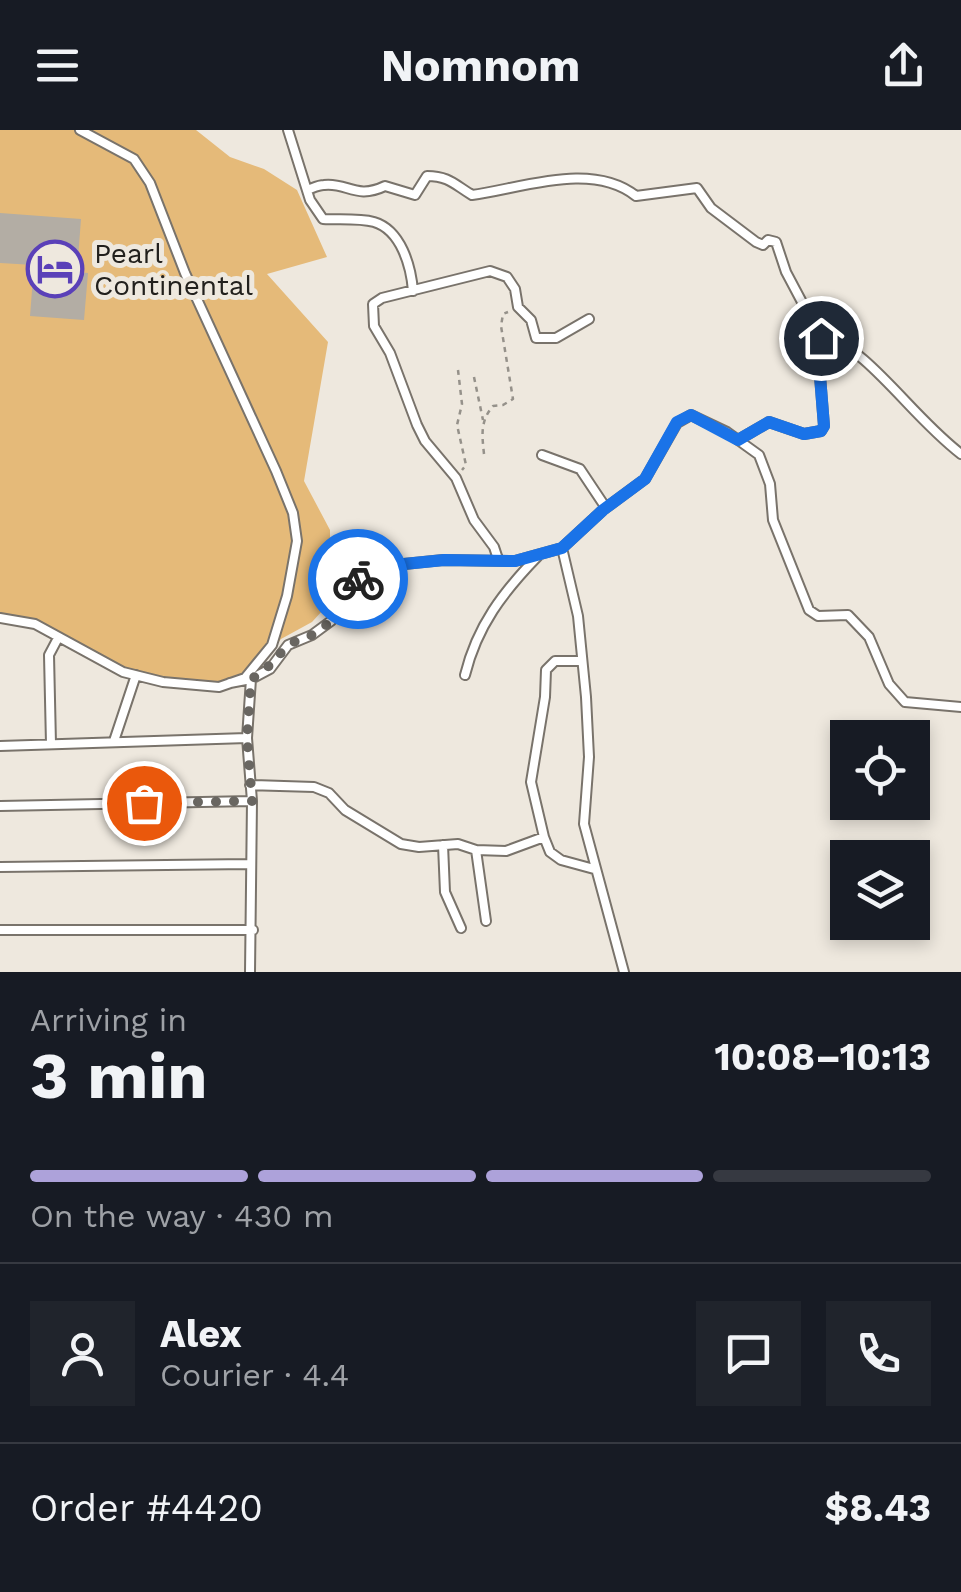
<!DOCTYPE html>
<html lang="en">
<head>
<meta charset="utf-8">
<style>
  :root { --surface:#171b24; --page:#20242c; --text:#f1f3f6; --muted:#9ea1a6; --line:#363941; --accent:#ada2da }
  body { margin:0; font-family:"Work Sans",sans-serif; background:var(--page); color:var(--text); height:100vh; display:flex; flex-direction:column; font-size:38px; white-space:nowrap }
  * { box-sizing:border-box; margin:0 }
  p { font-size:32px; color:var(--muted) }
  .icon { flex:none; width:55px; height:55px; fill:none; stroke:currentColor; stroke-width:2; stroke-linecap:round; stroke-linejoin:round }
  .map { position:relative; height:842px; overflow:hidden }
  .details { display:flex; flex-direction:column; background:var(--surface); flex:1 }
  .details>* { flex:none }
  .controls { position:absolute; left:830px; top:590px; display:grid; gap:20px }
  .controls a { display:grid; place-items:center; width:100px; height:100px; border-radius:0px; background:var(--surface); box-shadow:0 5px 15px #0003; font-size:50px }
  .pin { position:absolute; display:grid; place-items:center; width:85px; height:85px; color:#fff; margin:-42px; border:5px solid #fff; border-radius:50%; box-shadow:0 2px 10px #0007 }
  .courier { position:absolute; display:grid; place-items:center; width:100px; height:100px; margin:-50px; border:8px solid #1a73e8; border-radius:50%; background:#fff; color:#222; box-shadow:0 2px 12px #0007 }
  .head em { font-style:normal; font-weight:700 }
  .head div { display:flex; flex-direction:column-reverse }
  .head { display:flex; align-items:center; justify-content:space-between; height:170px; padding:0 30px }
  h1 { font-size:65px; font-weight:700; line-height:75px }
  .bar { display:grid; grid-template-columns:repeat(4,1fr); gap:15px 10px; align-content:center; height:120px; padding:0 30px }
  .bar i { height:12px; border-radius:8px; background:var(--line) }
  .bar .selected { background:var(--accent) }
  .bar p { grid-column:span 4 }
  .line { display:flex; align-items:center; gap:25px; padding:0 30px; border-top:2px solid var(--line) }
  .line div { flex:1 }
  .round { display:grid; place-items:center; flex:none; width:105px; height:105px; border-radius:0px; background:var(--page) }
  header { display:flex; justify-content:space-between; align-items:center; height:130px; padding:0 30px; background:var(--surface); font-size:45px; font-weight:700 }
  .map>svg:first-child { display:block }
  .green { fill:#e5ba79 }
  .building { fill:#b3ada4 }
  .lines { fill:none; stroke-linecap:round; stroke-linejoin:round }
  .minor-casing { stroke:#79736b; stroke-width:12 }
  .path { stroke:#95918a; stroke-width:2.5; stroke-dasharray:5 5; stroke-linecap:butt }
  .minor { stroke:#fff; stroke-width:8 }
  .done { stroke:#696661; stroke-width:10; stroke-dasharray:0 18 }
  .route { stroke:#1a73e8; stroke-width:12 }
  .labels { text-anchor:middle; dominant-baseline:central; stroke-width:10; stroke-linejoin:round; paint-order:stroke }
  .poi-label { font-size:28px; fill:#22201d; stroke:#eee8de; text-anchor:start }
</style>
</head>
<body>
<header><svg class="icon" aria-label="menu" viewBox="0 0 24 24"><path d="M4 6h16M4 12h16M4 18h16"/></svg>Nomnom<svg class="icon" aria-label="share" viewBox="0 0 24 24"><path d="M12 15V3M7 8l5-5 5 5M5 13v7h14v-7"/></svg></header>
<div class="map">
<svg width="961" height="842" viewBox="0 0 961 842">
  <rect width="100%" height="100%" fill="#eee8de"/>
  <path class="green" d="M0,0H196L230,27L264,39L297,60L327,127L267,144L328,212L304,351L330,400V464L323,480L312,492L281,509L265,530L245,548L219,557L163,552L123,542L35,494L0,488Z"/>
  <path class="building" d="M0,83L81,89L77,142L88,143L84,190L30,186L34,135L0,133Z"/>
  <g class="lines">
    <g class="minor-casing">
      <path id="minor" d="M288,0L310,70L323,89C339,90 359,88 374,92C401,100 411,136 413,161
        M307,60C313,58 318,55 324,55C347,52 356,70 385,56L415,65L427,46C449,46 455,55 472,65C523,58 592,31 636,66L697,58L711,78L756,112L763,115L768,110L776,112L786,142L821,208L818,221L824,296L821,301L804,304L769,292L738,310
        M815,197C876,226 909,284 961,324
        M542,325L580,339L606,378
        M562,418L578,486L586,567L589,627L584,694L624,842
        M498,429L494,417L474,390L456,348L425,311L417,295L390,223L374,196L373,174L382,168L490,141L507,147L515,159L518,177L531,190L536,208H556L589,189
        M0,488L35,494L123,542L163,552L219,557L245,548L272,515L287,466L297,411L293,383L276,341L185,143L150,53L134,29L80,0
        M582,531H555L546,540L545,567L531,652L544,707L550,722L561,730L594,739
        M465,545C477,496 503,462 538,426
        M230,553L251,549L270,539L288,515L312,505L331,491L345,476L357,450L404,434L443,430L515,431L562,418L603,380L645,349L677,293L691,285L727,302L759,325L770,354L773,390L809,480L818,486L848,485L869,507L889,554L905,572L961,577
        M114,611L136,545
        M51,614L49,525L58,508
        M0,616L247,608
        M250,655L314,657L329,663L345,680L401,714L419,717L458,714L476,720L506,721L544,707
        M0,676L252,671
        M443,715L445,762L461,798
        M476,720L486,791
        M0,737L249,734
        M0,800H253
        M250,842L252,671L247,608L251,549"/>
    </g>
    <path class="path" d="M458,240L462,274L457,295L466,335L462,340
      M474,247L483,290
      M484,324C482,305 480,291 493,276L503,275L513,269L501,196L503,184L508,182"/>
    <use href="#minor" class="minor"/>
  </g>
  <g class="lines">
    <path class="done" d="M144,673L252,671L247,608L251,549C268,540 273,530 286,518C293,510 305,509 314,504C337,490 345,471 358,449"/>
    <path class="route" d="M358,449L404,434L444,430L515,431L562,418L603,380L645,349L677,292L691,285L738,310L769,292L804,304L821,301L824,296L818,221L821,208"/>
  </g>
  <defs>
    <g id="hotel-ring" transform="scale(2.875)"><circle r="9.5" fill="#eee8de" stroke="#5a40b8" stroke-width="1.5"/><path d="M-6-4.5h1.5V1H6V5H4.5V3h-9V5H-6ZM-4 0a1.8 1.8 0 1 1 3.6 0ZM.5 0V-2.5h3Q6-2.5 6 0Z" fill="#5a40b8"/></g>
  </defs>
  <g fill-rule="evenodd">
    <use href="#hotel-ring" x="55" y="139"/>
  </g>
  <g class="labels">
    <g class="poi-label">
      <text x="94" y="123">Pearl<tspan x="94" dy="32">Continental</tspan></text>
    </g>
  </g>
</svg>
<div class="controls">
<a><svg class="icon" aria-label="locate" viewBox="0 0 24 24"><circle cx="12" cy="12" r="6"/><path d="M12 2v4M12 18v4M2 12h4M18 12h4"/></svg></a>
<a><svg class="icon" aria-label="layers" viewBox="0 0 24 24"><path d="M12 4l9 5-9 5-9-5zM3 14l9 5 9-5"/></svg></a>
</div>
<div class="pin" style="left:144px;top:673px;background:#ea580c"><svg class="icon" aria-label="bag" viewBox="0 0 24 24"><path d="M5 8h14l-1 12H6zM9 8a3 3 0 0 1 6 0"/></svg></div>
<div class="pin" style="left:821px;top:208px;background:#1f2937"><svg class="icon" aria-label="home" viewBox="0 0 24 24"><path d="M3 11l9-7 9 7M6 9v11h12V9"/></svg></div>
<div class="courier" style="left:358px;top:449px"><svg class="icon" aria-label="bike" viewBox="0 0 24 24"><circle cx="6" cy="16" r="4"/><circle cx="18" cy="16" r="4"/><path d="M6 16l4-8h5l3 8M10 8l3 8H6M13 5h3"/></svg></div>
</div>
<section class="details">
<div class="head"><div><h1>3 min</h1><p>Arriving in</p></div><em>10:08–10:13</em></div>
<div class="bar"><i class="selected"></i><i class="selected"></i><i class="selected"></i><i></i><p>On the way · 430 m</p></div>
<div class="line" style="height:180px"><a class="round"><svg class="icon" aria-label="person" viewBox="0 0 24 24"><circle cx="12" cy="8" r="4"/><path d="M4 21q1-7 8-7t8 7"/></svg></a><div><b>Alex</b><p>Courier · 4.4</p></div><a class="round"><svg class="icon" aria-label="chat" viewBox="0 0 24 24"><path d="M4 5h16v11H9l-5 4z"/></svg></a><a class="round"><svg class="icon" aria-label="phone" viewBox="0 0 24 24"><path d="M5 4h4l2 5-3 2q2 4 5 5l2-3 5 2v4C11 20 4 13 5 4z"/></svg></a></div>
<div class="line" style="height:130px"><div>Order #4420</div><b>$8.43</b></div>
</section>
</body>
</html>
